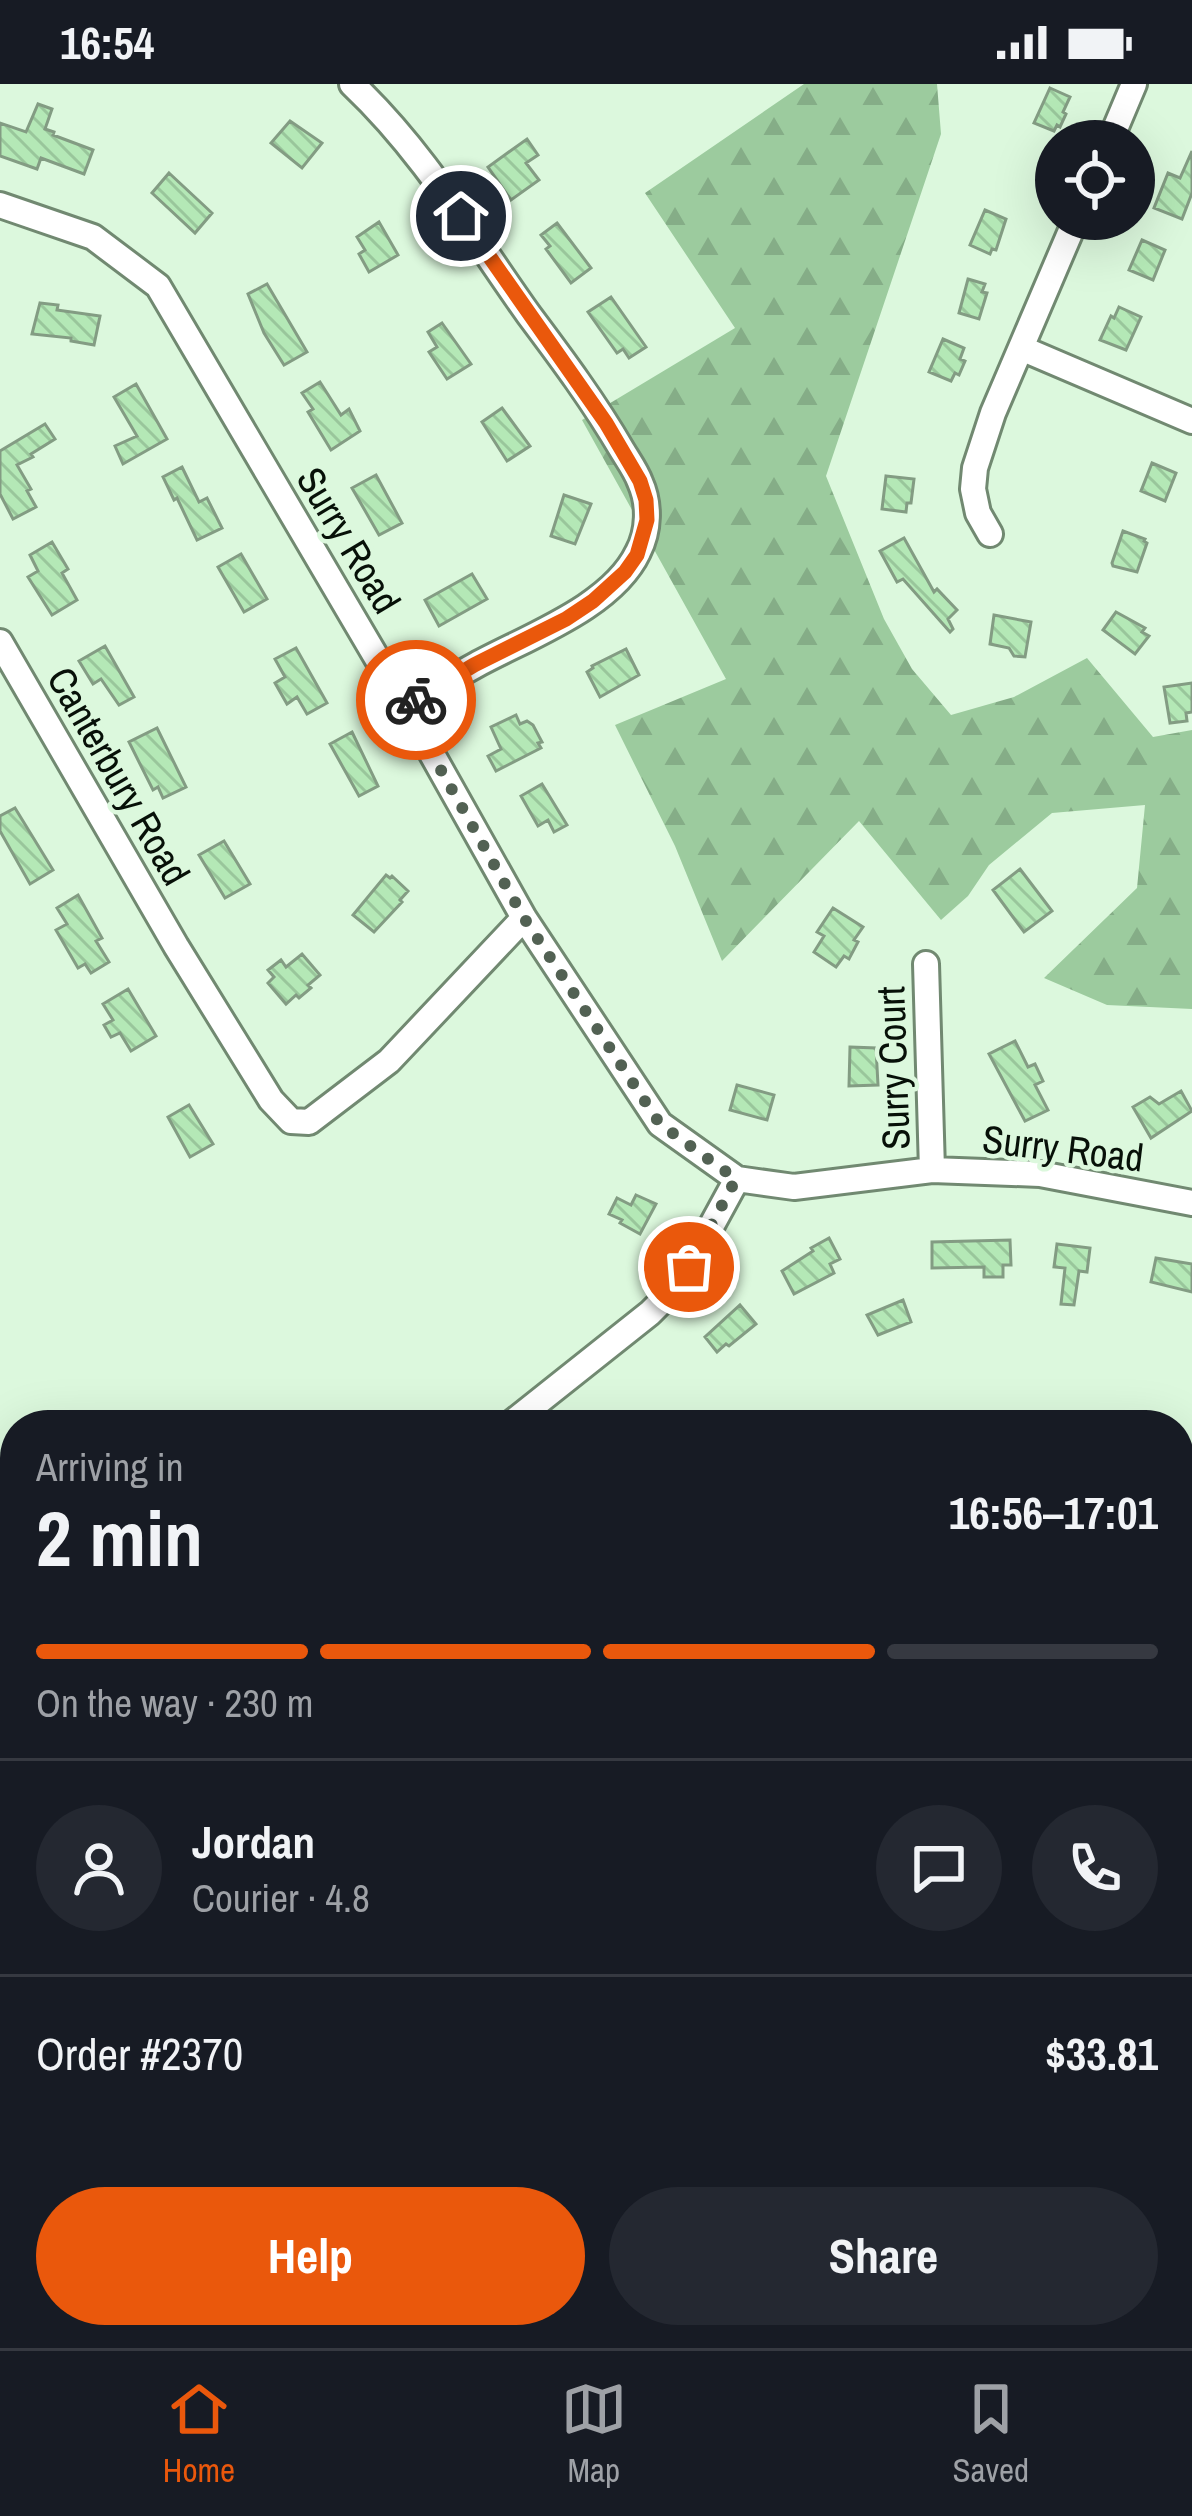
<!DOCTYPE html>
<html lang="en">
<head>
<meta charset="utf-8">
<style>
  :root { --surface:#171b24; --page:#242831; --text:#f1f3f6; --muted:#9ea1a6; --line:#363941; --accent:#ea580c }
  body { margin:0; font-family:"Archivo Narrow",sans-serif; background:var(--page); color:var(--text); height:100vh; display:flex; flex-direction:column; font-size:45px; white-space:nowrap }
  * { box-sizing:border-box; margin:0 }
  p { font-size:39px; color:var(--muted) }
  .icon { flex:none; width:66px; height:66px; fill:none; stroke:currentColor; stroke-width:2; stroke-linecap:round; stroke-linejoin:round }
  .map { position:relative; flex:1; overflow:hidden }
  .side { position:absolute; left:0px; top:1326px; width:1194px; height:939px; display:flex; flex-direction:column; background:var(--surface); border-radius:48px 48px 0 0; box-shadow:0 12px 48px #0002 }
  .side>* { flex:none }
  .fabs { position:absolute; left:1035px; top:36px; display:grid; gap:24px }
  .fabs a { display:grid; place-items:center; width:120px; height:120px; border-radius:50%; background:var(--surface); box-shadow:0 12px 48px #0002; font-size:60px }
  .pin { position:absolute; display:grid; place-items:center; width:102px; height:102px; color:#fff; margin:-51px; border:6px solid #fff; border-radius:50%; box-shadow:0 3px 12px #0007 }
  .courier { position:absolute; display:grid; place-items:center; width:120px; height:120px; margin:-60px; border:9px solid #ea580c; border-radius:50%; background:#fff; color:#222; box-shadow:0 3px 15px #0007 }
  .headline em { font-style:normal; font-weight:700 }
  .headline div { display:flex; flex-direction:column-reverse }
  .headline { display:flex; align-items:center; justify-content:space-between; height:204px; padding:0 36px }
  h1 { font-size:78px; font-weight:700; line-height:90px }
  .bar { display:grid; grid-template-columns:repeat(4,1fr); gap:18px 12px; align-content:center; height:144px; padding:0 36px }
  .bar i { height:15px; border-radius:9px; background:var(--line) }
  .bar .selected { background:var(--accent) }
  .bar p { grid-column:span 4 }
  .line { display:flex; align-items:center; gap:30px; padding:0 36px; border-top:3px solid var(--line) }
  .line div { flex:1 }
  .round { display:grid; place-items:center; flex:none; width:126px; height:126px; border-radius:63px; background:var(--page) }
  .primary-button { display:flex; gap:24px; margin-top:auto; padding:24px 36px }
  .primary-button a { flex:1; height:138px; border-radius:72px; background:var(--accent); color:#fff; font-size:48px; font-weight:700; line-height:138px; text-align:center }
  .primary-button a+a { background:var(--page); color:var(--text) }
  .status { display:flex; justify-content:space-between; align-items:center; height:84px; padding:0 60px; background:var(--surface); direction:ltr }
  .status svg { height:33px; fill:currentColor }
  .tabs { display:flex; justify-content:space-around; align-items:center; height:168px; border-top:3px solid var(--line); background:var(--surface); font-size:33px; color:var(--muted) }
  .tabs a { display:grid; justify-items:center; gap:6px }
  .tabs .selected { color:var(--accent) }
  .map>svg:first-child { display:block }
  .forest { fill:url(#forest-firs) }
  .building { fill:url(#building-back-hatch); stroke:#839c83; stroke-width:3 }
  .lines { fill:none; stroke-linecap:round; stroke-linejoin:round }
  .minor-casing { stroke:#718971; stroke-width:30 }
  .highway-casing { stroke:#718971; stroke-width:42 }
  .minor { stroke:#fff; stroke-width:24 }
  .highway { stroke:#fff; stroke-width:36 }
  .done { stroke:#526153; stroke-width:12; stroke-dasharray:0 21.6 }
  .route { stroke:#ea580c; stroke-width:15 }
  .labels { text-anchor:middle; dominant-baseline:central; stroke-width:9; stroke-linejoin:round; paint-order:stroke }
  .street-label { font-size:39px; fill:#071008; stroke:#dcf8dd }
</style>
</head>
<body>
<div class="status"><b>16:54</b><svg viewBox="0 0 49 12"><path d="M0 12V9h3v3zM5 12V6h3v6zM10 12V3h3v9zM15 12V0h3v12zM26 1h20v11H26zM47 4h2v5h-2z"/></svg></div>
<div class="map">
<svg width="1192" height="2264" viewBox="0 0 1192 2264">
  <defs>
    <pattern id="forest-firs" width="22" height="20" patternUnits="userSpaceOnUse" patternTransform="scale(3)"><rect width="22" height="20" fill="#9ccb9e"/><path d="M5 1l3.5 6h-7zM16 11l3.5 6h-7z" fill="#85ad87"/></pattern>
    <pattern id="building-back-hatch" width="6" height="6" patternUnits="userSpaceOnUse" patternTransform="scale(3)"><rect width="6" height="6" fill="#b4e8b6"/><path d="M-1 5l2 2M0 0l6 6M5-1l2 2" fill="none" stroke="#99c69b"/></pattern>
  </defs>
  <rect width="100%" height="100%" fill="#dcf8dd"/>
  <path class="forest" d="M804,0H937L941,50L826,392L884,535L912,585L951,631L1014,613L1087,574L1153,653L1192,646V925L1107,921L1044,894L1137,804L1145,721L1052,729L989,781L968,812L941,836L859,737L722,877L675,762L615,641L726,595L582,336L735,244L645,109Z
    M0,1848L15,1853V2187L0,2196Z
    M1192,2083V2264H878L895,2250H1179V2088Z"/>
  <path class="building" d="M1050,4L1070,13L1063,28L1066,30L1060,43L1057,41L1054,47L1034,39Z
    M38,20L52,25L45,45L54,48L53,51L93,66L84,90L41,74L37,85L0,72V39L26,48Z
    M290,37L322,59L302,84L271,59Z
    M527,55L538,71L526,79L539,96L511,116L488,83Z
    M1192,67V109L1182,135L1154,124L1168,89L1180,94Z
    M169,89L212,129L195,149L152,109Z
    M985,126L1006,135L996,166L992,165L990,170L970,161Z
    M379,138L398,171L369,188L359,170L365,166L357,153Z
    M557,139L591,184L571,199L546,165L550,162L541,151Z
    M1142,156L1165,166L1153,196L1129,186Z
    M968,195L985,200L982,208L987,209L979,235L959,229Z
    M267,200L307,268L284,281L264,249L248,210Z
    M611,213L646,263L629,274L623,265L617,269L588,228Z
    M40,219L58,221L57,226L100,232L94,261L71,257V254L32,250Z
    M1119,223L1141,233L1126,266L1100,256L1111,232L1114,234Z
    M442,239L471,280L447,295L429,268L437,263L428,248Z
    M943,255L964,264L960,275L965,277L959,291L955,289L951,297L929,288Z
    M320,298L341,331L349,325L360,347L331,366L308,328L313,325L302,309Z
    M136,300L167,355L123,380L115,362L137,352L114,313Z
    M502,324L530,362L507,377L482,338Z
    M45,340L55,355L31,370L33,373L17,381L31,405L27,407L36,423L13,435L0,410V367Z
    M1152,379L1176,389L1165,417L1141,407Z
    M182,383L199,418L207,414L222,444L197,456L177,414L174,416L163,393Z
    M376,391L402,439L379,451L352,404Z
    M886,392L914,395L911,419H907L906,428L882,425Z
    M564,411L591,420L575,460L551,452Z
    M1123,447L1145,455L1144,457L1147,459L1137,488L1113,482L1112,479Z
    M904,454L934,508L937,505L957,526L948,535L953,545L950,548L903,495L897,498L880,467Z
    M52,458L68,485L62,489L77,516L52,531L28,493L38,487L30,471Z
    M241,470L267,515L244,528L218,483Z
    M472,490L487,515L439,542L425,516Z
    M1116,528L1145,544L1142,548L1149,552L1135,570L1103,546Z
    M994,531L1031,538L1025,573L1014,572L1009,564L990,560Z
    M105,562L134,613L119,621L101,595L93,600L79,577Z
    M296,564L327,619L307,630L297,613L287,620L275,599L285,593L275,575Z
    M626,565L639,591L600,613L587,588L593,584L592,582Z
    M1192,599V628L1186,629L1187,637L1170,639L1164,603Z
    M516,631L520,640L527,637L533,641L542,658L538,659L541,664L496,687L488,672L501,665L491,643Z
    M157,644L186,703L163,714L158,703L153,706L129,658Z
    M352,648L378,702L359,712L330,660Z
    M542,700L567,741L554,748L548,736L538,742L521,712Z
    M15,724L53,786L30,800L0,747V732Z
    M224,757L250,800L225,814L199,771Z
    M1020,785L1052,827L1024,848L993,806Z
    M386,791L390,794L392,792L408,807L400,816L402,818L374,848L353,831Z
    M78,811L102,854L96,857L109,878L91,889L85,880L78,884L56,846L67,840L57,824Z
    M833,824L863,843L854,856L858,858L849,875L844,872L836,883L814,868L824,852L817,848Z
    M302,870L320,891L308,901L311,904L299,914L296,911L286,920L268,899L274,893L268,886L281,876L286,883Z
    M128,905L156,952L131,967L120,949L111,953L104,941L113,936L103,920Z
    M1015,957L1028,983L1035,980L1043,997L1035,1001L1048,1026L1025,1037L989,970Z
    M850,963L876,964L878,1001L849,1002Z
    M737,1001L774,1011L767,1036L730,1026Z
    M1181,1007L1192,1027L1151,1054L1133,1023L1150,1013L1159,1020Z
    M189,1021L213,1060L190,1073L168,1033Z
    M636,1111L656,1120L640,1150L620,1139L622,1136L609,1130L617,1114L631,1121Z
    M829,1154L840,1175L830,1180L834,1189L794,1210L782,1187L813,1167L811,1164Z
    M1010,1156L1011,1181H1003V1193H984V1183L932,1184V1158Z
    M1057,1160L1090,1164L1087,1188L1079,1187L1074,1221L1061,1220L1065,1184L1054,1183Z
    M1156,1174L1192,1180V1208L1151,1198Z
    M903,1216L911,1238L878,1251L867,1231Z
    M740,1221L756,1240L729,1262L726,1260L717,1268L705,1253Z"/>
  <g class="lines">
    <g class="minor-casing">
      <path id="minor" d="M352,0C425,69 471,150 529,231C562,275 594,318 622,366C628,376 636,387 640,398C650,420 649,447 638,468C612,523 527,553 476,581C452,594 429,609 405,622
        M1110,57L1134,0
        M0,121L93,153L158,202L405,622L524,834L660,1040L737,1095L794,1103L932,1086L1040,1090L1192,1119
        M1021,264L1192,337
        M990,450L978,429L973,405L975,384L993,329L1076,135
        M0,558L176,862L271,1016L291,1037L309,1038L389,977L524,834
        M926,880L932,1086
        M509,1341L650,1229L671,1208L689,1183L737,1095"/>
    </g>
    <g class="highway-casing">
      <path id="highway" d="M0,1773L15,1776
        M0,1830L15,1834
        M1179,1913L1192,1910
        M1179,2014L1192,2009
        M0,2213L15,2207
        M393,2250L411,2252L448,2264
        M180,2263L349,2250
        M825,2264L837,2250"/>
    </g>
    <use href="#minor" class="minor"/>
    <use href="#highway" class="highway"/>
  </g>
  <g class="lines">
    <path class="done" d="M416,616L405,622L524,834L660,1040L736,1095L689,1183"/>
    <path class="route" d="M416,616L474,581L566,535L593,517L625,488L637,471L647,436L646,416L640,397L606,339L461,132"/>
  </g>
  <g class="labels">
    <g class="street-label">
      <text transform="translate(349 456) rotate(59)">Surry Road</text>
      <text transform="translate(119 692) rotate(60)">Canterbury Road</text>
      <text transform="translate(893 984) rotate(-92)">Surry Court</text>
      <text transform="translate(1063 1064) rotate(7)">Surry Road</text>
    </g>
  </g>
</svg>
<div class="fabs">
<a><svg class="icon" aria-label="locate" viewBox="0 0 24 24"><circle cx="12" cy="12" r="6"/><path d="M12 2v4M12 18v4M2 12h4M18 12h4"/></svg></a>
</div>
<div class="pin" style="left:689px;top:1183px;background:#ea580c"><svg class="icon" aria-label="bag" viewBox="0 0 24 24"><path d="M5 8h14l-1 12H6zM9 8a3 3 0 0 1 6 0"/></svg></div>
<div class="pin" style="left:461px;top:132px;background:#1f2937"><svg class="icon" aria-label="home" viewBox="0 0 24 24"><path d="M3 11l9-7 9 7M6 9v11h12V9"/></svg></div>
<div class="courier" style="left:416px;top:616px"><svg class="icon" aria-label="bike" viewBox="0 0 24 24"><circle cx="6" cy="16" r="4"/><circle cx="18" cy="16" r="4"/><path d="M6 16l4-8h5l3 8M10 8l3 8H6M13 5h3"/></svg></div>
<section class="side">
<div class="headline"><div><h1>2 min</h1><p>Arriving in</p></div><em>16:56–17:01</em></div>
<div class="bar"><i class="selected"></i><i class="selected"></i><i class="selected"></i><i></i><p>On the way · 230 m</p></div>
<div class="line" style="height:216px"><a class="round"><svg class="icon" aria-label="person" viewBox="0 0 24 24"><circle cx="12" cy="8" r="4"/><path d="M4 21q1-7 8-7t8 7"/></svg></a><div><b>Jordan</b><p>Courier · 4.8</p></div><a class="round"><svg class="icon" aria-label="chat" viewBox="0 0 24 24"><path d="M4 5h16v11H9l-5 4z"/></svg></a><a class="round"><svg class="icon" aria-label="phone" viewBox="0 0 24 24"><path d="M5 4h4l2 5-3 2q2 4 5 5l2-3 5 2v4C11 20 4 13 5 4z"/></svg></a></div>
<div class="line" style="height:156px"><div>Order #2370</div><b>$33.81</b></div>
<div class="primary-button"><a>Help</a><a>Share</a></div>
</section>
</div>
<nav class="tabs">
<a class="selected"><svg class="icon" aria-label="home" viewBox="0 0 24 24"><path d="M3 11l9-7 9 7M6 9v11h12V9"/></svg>Home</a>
<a><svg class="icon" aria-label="map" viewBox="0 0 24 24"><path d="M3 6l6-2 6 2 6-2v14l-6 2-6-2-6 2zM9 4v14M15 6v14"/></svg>Map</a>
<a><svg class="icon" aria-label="saved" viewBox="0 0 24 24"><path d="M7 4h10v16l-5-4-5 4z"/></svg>Saved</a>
</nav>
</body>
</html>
